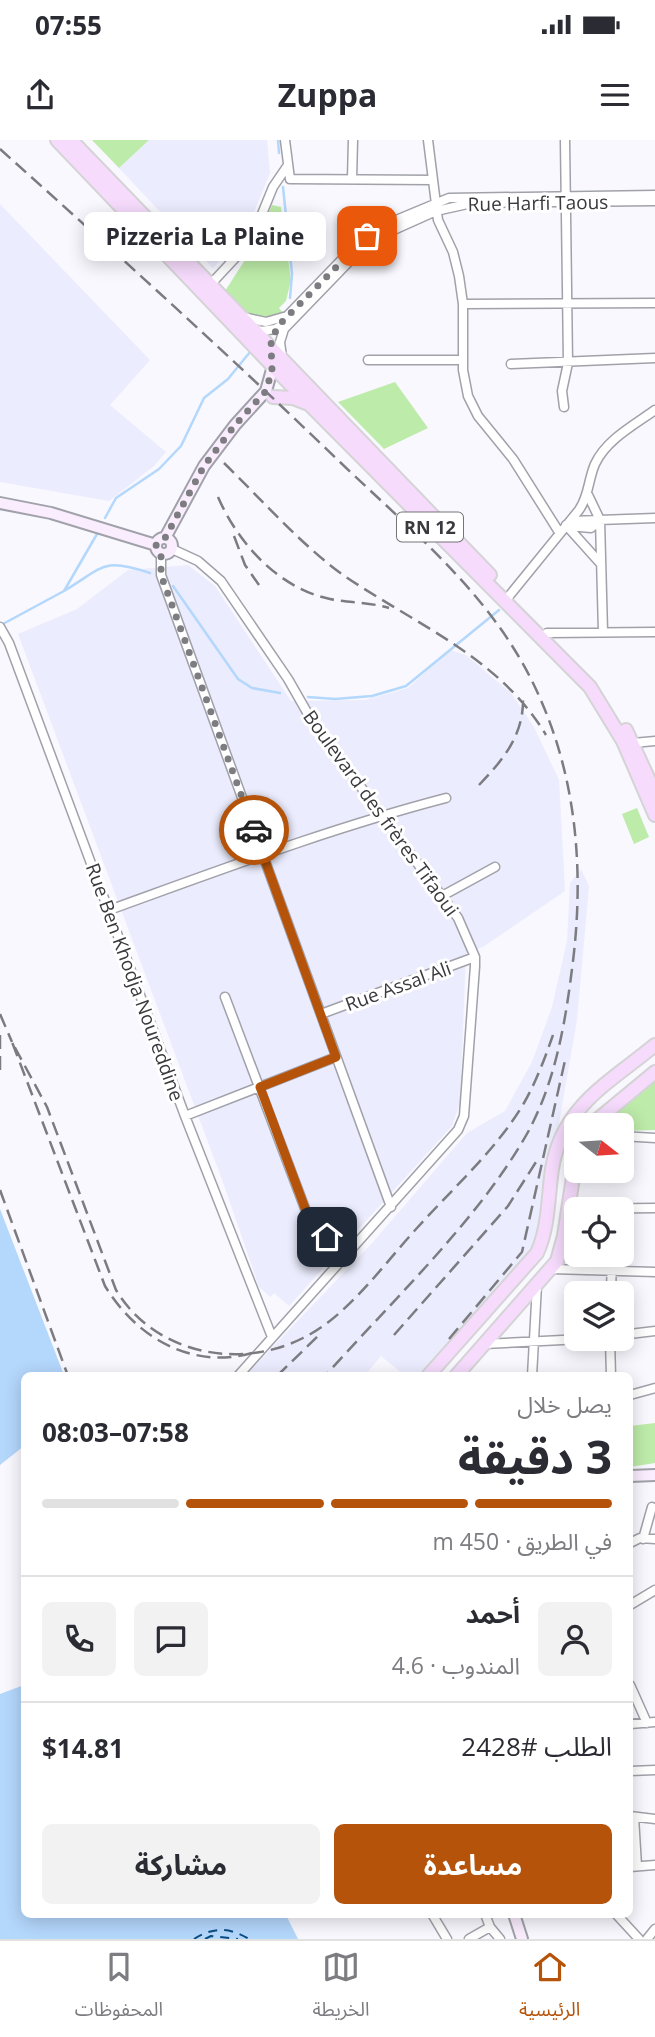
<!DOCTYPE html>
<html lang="ar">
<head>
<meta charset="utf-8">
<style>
  :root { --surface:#fff; --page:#f2f2f3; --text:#2b2b33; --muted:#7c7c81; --line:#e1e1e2; --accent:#b45309 }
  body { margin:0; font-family:"Open Sans","Noto Sans Arabic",sans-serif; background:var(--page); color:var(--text); direction:rtl; height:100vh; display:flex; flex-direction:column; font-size:26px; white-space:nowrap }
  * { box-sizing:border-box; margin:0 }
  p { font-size:23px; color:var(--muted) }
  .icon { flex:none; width:38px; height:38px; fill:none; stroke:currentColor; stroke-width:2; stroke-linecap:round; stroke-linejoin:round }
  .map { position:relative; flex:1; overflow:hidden; direction:ltr }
  .side { position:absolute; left:21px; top:1232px; width:612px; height:546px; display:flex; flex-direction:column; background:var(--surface); border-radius:10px; box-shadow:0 4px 18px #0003; direction:rtl }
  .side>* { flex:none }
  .needle { width:46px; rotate:107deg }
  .tools { position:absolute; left:564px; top:973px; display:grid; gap:14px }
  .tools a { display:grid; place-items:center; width:70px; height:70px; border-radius:10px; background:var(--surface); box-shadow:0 4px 18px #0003; font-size:35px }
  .pin { position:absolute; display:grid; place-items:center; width:60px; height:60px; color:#fff; margin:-30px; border-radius:14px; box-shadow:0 4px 10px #0006 }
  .courier { position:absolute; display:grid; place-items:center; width:70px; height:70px; margin:-35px; border:5px solid #b45309; border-radius:50%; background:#fff; color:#222; box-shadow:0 2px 9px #0007 }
  .bubble { position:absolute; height:49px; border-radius:10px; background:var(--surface); box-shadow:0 4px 18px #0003; font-size:23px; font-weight:700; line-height:49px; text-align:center; direction:rtl }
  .head em { font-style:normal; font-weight:700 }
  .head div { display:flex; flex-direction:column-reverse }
  .head { display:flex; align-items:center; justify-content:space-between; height:119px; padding:0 21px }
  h1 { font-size:46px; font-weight:700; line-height:52px }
  .bar { display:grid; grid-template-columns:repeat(4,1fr); gap:10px 7px; align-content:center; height:84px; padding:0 21px }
  .bar i { height:9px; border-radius:5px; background:var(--line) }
  .bar .selected { background:var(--accent) }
  .bar p { grid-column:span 4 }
  .line { display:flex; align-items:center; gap:18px; padding:0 21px; border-top:2px solid var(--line) }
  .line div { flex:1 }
  .round { display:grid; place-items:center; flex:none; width:74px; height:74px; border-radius:10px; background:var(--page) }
  .primary-button { display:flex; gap:14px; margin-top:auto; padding:14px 21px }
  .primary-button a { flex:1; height:80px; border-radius:10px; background:var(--accent); color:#fff; font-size:28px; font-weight:700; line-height:80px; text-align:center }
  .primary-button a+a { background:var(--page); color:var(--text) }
  .status { display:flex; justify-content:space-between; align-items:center; height:49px; padding:0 35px; background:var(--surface); direction:ltr }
  .status svg { height:19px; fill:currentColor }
  header { display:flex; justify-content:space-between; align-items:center; height:91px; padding:0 21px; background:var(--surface); font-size:32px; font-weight:700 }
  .tab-bar { display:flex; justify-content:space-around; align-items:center; height:98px; border-top:2px solid var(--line); background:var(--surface); font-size:19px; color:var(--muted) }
  .tab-bar a { display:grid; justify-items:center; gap:4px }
  .tab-bar .selected { color:var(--accent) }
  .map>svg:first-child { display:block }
  .built { fill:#ebecfd }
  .green { fill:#bdeba9 }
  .water { fill:#b4d7fc }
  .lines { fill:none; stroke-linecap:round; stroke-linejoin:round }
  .stream { stroke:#b4d7fc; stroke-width:2.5 }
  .ferry { stroke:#0a4d83; stroke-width:2; stroke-dasharray:9 7; stroke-linecap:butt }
  .street-casing { stroke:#a1a1aa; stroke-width:11 }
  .secondary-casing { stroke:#a1a1aa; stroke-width:14 }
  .primary-casing { stroke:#d4d4d5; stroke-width:16 }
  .street { stroke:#fff; stroke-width:8 }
  .secondary { stroke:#faedfe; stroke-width:10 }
  .primary { stroke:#f6dbfc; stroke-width:12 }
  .rail { stroke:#7b7b80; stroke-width:2.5; stroke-dasharray:14 7; stroke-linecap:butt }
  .done { stroke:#7c7c81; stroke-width:7; stroke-dasharray:0 12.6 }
  .route { stroke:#b45309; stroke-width:9 }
  .labels { text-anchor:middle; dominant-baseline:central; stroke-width:6; stroke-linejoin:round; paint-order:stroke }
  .shield { fill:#fff; stroke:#757578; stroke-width:2 }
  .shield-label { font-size:18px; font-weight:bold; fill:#3a3a3e }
  .street-label { font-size:19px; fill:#3a3a3e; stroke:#fff }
</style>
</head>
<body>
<div class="status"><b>07:55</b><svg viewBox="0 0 49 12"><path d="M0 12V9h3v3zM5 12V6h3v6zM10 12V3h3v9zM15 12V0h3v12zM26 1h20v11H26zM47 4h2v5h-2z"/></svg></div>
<header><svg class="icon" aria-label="menu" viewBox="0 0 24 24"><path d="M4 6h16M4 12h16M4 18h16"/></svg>Zuppa<svg class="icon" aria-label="share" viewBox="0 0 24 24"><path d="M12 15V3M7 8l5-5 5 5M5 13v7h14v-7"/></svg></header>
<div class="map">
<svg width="655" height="1799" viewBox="0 0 655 1799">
  <rect width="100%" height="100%" fill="#f8f8fe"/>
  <path class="built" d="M149,0H267L270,33L245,94L213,128L119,28Z
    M0,64L150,220L110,265L166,312L154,326L109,361L0,342Z
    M188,425L215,446L291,561L365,560L408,548L450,510L466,515L511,553L534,587L559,640L565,751L483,807L466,813L460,963L452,986L289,1166L274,1153L270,1157L259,1147L224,1045L18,494L77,469L128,430Z
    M581,729L589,746L577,880L538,1104L424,1235H404L381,1216L365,1235L245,1236L373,1102L467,993L505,971L532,922L552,867L567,801L570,743Z"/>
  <path class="green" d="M92,0H149L119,28Z
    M272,65L281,67L291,140L286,161L279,168L283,173C259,184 241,171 225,155V151L254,106Z
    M395,242L428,288L384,309L338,262Z
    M637,668L649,697L634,704L622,674Z
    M655,939V990L621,991V985H597Z
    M655,1283V1323L630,1327V1286Z"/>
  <path class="water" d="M0,1069L64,1235L24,1236V1306L0,1325Z
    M24,1545V1774L286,1775L298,1799H0V1554Z"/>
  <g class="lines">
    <path class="stream" d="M278,0L279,13
      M283,47L292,134L290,158
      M105,378L116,358L159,329L181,306L204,258L228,239L250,212
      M173,446L238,539L252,548L280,553
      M64,451C104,427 102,417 150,433
      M1,485L64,451L97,394
      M308,557L335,559L372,556L406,546L499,470"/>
    <path class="ferry" d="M194,1799C213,1787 229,1787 249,1799
      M205,1799L211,1796L238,1799"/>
    <g class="street-casing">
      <path id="street" d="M285,0L290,39L433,40
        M428,0L438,80L453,112L459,136L463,164V230L468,256L478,276L513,319L559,392
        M352,39L353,0
        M209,146L251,101L273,47L288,25
        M463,164L655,163
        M243,177L266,182L287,176L356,105L377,88L449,58L655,55
        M255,192L275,189L288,182
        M282,217L280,202L284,189L369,101L436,71L472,63L655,61
        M368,220H463
        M511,224L655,218
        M564,267L562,251L568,223L565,0
        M588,355L600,380L603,492
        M571,381L655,378
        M566,385L601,424
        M569,386L591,388L600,380
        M172,409L198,421L221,441L288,539L312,581L458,778L475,817V826L464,976L458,990L238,1236
        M161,414V435L391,1067
        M505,461L579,370C589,356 588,340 595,324C606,300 634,285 655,270
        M0,487L9,503L185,976L272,1197
        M547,493L655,492
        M633,603L655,601
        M442,756L495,727
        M109,770C220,730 331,688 446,658
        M225,857L309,1079L346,1114
        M321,874L475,817
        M185,976L336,917
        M621,996L655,998
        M568,1069L655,1068
        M551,1129L655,1132
        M611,1153L612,1115
        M621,1195L655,1191
        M610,1199L611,1236
        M484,1204L582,1199
        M532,1236L537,1145
        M630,1255L655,1248
        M643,1399L652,1367
        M630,1403L640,1398L655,1399
        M630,1465L655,1450
        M630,1545L647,1583
        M630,1584L655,1582
        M630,1631L655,1630
        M630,1676L655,1679
        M634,1677L637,1726
        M630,1727L655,1725
        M432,1774L447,1799
        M485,1774L490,1787L500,1799
        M616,1774L639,1799
        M469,1799L490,1787
        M647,1799L655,1789"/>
    </g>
    <g class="secondary-casing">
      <path id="secondary" d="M0,363L51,373L156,405
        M165,398L204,326L235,285L266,251L273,226
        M156 406a8 8 0 1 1 16 0a8 8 0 1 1-16 0Z
        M630,1336L655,1335
        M514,1774L522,1799"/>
    </g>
    <g class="primary-casing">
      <path id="primary" d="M57,0L310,265L590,547L623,601L655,675
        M71,0L490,435
        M273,257L293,258L306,263
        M626,590L655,653
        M591,985L655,932
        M428,1236L537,1113C549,1087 548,1056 552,1029C562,966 609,943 655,905
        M456,1236L557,1121L564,1096L576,1018"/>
    </g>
    <use href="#street" class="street"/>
    <use href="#secondary" class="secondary"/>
    <use href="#primary" class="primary"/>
    <path class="rail" d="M0,9C115,112 230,216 341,323C412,391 489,453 533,543C577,633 585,731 572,829C565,885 555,942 528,992C480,1078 391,1162 325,1236
      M224,323C261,359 304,408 346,437C417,485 500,518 546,595
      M218,357C238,403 278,448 330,459C350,463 369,462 389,468
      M234,396L245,425L259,445
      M479,645C503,620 524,595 523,558
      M0,874L12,902
      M0,895V930
      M0,1050L68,1236
      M394,1195L508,1066L536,1022
      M449,1199L522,1112L566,916
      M252,1213C191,1230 136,1197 105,1146L12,902L47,967L116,1150C154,1213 238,1231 303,1198C348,1176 383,1125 417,1088C453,1048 497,1009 524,963C536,942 545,918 553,895
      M277,1236L321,1193"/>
  </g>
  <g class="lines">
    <path class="done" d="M254,690L161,435V414L156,405L165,398L204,326L235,285L266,251L272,230L271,204L277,187L367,96"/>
    <path class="route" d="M254,690L336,917L260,947L309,1079L327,1097"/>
  </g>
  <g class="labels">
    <rect class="shield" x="397" y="372.5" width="66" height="29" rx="5"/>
    <g class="shield-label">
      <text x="430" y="387">RN 12</text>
    </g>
    <g class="street-label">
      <text transform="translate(538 63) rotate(-1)">Rue Harfi Taous</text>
      <text transform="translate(381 673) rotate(54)">Boulevard des frères Tifaoui</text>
      <text transform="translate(135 842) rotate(70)">Rue Ben Khodja Noureddine</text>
      <text transform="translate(398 846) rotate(-20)">Rue Assal Ali</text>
    </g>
  </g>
</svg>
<div class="tools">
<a><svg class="needle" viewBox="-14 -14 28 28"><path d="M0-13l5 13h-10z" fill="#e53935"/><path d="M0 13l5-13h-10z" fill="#7c7c81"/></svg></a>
<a><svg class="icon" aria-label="locate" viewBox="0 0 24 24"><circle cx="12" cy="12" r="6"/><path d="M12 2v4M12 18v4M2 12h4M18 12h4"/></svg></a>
<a><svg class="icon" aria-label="layers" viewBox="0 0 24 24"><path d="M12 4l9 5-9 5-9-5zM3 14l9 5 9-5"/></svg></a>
</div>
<div class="pin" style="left:367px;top:96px;background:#ea580c"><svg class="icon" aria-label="bag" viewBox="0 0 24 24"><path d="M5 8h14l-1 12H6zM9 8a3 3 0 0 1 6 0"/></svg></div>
<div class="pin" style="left:327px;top:1097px;background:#1f2937"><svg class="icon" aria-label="home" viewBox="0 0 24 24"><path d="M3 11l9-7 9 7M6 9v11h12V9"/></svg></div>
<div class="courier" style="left:254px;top:690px"><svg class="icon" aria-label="car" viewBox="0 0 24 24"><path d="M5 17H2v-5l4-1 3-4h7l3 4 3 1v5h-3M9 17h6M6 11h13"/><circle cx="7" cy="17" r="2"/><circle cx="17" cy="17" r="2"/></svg></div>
<div class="bubble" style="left:84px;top:72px;width:242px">Pizzeria La Plaine</div>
<section class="side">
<div class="head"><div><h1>3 دقيقة</h1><p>يصل خلال</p></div><em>07:58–08:03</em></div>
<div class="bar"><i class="selected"></i><i class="selected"></i><i class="selected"></i><i></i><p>في الطريق · 450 m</p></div>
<div class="line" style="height:126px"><a class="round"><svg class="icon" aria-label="person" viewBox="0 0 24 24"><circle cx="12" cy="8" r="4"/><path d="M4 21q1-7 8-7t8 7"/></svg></a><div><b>أحمد</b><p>المندوب · 4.6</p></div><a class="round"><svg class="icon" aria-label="chat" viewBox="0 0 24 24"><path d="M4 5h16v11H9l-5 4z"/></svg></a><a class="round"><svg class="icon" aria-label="phone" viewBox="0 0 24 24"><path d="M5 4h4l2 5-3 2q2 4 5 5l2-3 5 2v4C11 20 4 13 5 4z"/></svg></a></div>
<div class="line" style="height:91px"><div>الطلب #2428</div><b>$14.81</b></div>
<div class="primary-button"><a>مساعدة</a><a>مشاركة</a></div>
</section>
</div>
<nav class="tab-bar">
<a class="selected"><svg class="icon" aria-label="home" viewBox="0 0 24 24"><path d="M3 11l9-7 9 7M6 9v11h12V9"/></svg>الرئيسية</a>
<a><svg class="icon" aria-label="map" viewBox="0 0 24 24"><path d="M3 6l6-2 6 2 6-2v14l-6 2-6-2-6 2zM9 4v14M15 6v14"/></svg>الخريطة</a>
<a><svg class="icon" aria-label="saved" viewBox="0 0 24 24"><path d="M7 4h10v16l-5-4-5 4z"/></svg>المحفوظات</a>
</nav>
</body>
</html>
